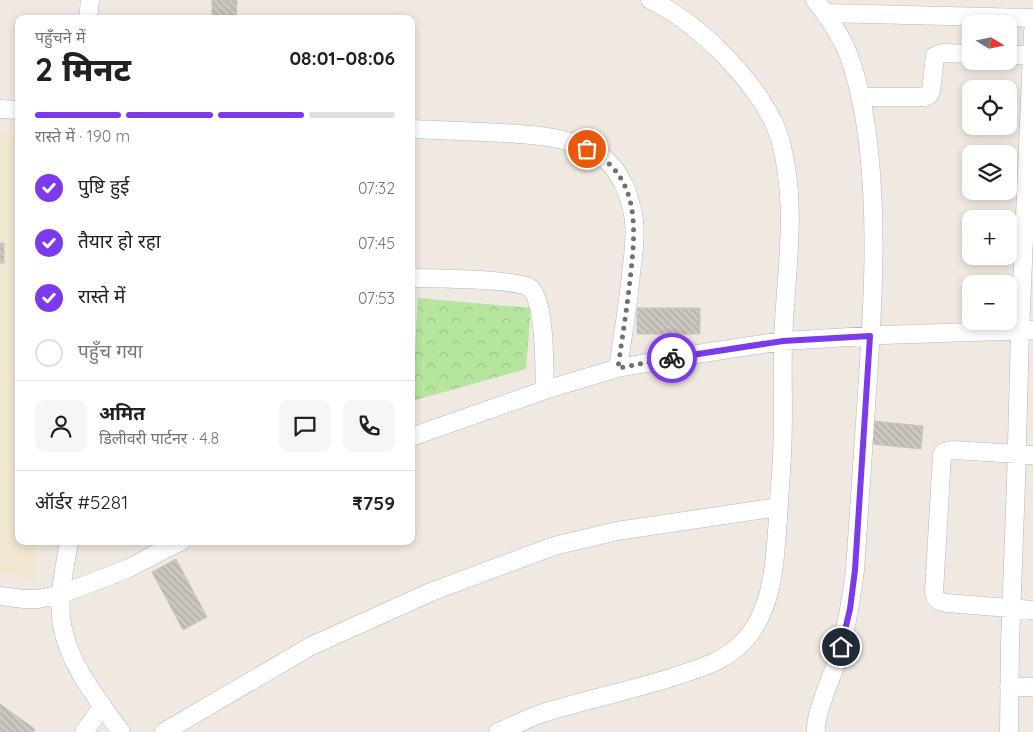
<!DOCTYPE html>
<html lang="hi">
<head>
<meta charset="utf-8">
<style>
  :root { --surface:#fff; --page:#f6f6f6; --text:#202124; --muted:#757577; --line:#e0e0e0; --accent:#7c3aed }
  body { margin:0; font-family:Quicksand,"Noto Sans Devanagari",sans-serif; background:var(--page); color:var(--text); height:100vh; display:flex; flex-direction:column; font-size:19px; white-space:nowrap }
  * { box-sizing:border-box; margin:0 }
  p { font-size:16px; color:var(--muted) }
  .icon { flex:none; width:28px; height:28px; fill:none; stroke:currentColor; stroke-width:2; stroke-linecap:round; stroke-linejoin:round }
  .map { position:relative; flex:1; overflow:hidden }
  .drawer { position:absolute; left:15px; top:15px; width:400px; height:530px; display:flex; flex-direction:column; background:var(--surface); border-radius:10px; box-shadow:0 2px 8px #0003 }
  .drawer>* { flex:none }
  .needle { width:32px; rotate:100deg }
  .controls { position:absolute; left:962px; top:15px; display:grid; gap:10px }
  .controls a { display:grid; place-items:center; width:55px; height:55px; border-radius:10px; background:var(--surface); box-shadow:0 2px 8px #0003; font-size:25px }
  .pin { position:absolute; display:grid; place-items:center; width:42px; height:42px; color:#fff; margin:-21px; border:2px solid #fff; border-radius:50%; box-shadow:0 1px 5px #0007 }
  .courier { position:absolute; display:grid; place-items:center; width:50px; height:50px; margin:-25px; border:4px solid #7c3aed; border-radius:50%; background:#fff; color:#222; box-shadow:0 1px 6px #0007 }
  .headline em { font-style:normal; font-weight:800 }
  .headline div { display:flex; flex-direction:column-reverse }
  .headline { display:flex; align-items:center; justify-content:space-between; height:85px; padding:0 20px }
  h1 { font-size:32px; font-weight:800; line-height:38px }
  .bar { display:grid; grid-template-columns:repeat(4,1fr); gap:8px 5px; align-content:center; height:60px; padding:0 20px }
  .bar i { height:6px; border-radius:4px; background:var(--line) }
  .bar .selected { background:var(--accent) }
  .bar p { grid-column:span 4 }
  .line { display:flex; align-items:center; gap:12px; padding:0 20px; border-top:1px solid var(--line) }
  .line div { flex:1 }
  .round { display:grid; place-items:center; flex:none; width:52px; height:52px; border-radius:10px; background:var(--page) }
  ol { padding:0 20px; list-style:none }
  li { display:flex; align-items:center; gap:15px; height:55px }
  li p { margin-inline-start:auto }
  li .icon { padding:5px; border-radius:50%; background:var(--accent); color:#fff; stroke-width:4 }
  li:last-child { color:var(--muted) }
  li i { width:28px; height:28px; border:2px solid var(--line); border-radius:50% }
  .map>svg:first-child { display:block }
  .education { fill:#f0e6d1 }
  .forest { fill:url(#forest-crowns) }
  .building { fill:url(#building-back-hatch); stroke:#cbc5ba }
  .lines { fill:none; stroke-linecap:round; stroke-linejoin:round }
  .minor-casing { stroke:#b4b7c1; stroke-width:19 }
  .minor { stroke:#fff; stroke-width:18 }
  .done { stroke:#726f6d; stroke-width:5; stroke-dasharray:0 9 }
  .route { stroke:#7c3aed; stroke-width:6 }
</style>
</head>
<body>
<div class="map">
<svg width="1033" height="732" viewBox="0 0 1033 732">
  <defs>
    <pattern id="forest-crowns" width="20" height="18" patternUnits="userSpaceOnUse" patternTransform="scale(1.25)"><rect width="20" height="18" fill="#b6e59e"/><path d="M2 6a3 3 0 1 1 6 0M12 15a3 3 0 1 1 6 0" fill="none" stroke="#9dc588"/></pattern>
    <pattern id="building-back-hatch" width="6" height="6" patternUnits="userSpaceOnUse" patternTransform="scale(1.25)"><rect width="6" height="6" fill="#cbc7bf"/><path d="M-1 5l2 2M0 0l6 6M5-1l2 2" fill="none" stroke="#afaba4"/></pattern>
  </defs>
  <rect width="100%" height="100%" fill="#efe9e1"/>
  <path class="education" d="M0,132L19,134V541H37L35,581L0,572Z"/>
  <path class="forest" d="M418,298L531,308L526,369L412,401Z"/>
  <path class="building" d="M212,0H237L236,19H212Z
    M0,243H4V263H0Z
    M637,308H700V334H637Z
    M874,421L923,426L921,449L871,444Z
    M176,559L207,617L183,630L152,572Z
    M0,704L35,729L33,732H0Z"/>
  <g class="lines">
    <g class="minor-casing">
      <path id="minor" d="M815,0C826,14 836,29 844,44C859,77 865,115 869,151C877,226 873,302 868,378C864,442 859,506 855,570C851,602 846,631 837,661C831,679 814,715 816,732
        M825,13L1033,18
        M88,19L90,0
        M1009,55H1033
        M860,97H925L929,95L931,91L935,56L942,53L971,54
        M0,109L19,110
        M411,129C435,130 459,131 483,132C520,134 574,134 604,158C622,173 631,198 634,221C636,239 633,256 631,274C628,305 623,336 618,368
        M411,278C431,278 519,279 530,288C546,302 544,368 545,390
        M411,437L545,390L618,368L703,353L783,341L883,335L1033,330
        M1033,455L953,450L944,452L942,455L934,592C935,601 939,601 947,603L1033,610
        M69,541C65,568 57,598 62,625C69,665 98,700 121,732
        M0,596L24,599H38L62,594L127,569L181,541
        M1009,687H1033
        M84,732L103,706
        M164,732L311,646L431,592L554,546L617,531L779,507
        M498,732C513,726 528,718 543,713C585,700 628,691 670,678C696,669 723,663 743,642C774,610 775,559 778,518C779,497 781,476 782,455C784,417 782,380 783,343C785,273 799,208 780,139C766,90 697,20 650,0
        M1009,732L1010,645L1016,482L1020,331L1033,31"/>
    </g>
    <use href="#minor" class="minor"/>
  </g>
  <g class="lines">
    <path class="done" d="M587,149C641,175 636,228 630,280C627,309 622,338 618,368L672,358"/>
    <path class="route" d="M672,358L783,341L870,336L855,570L850,609L841,647"/>
  </g>
</svg>
<div class="controls">
<a><svg class="needle" viewBox="-14 -14 28 28"><path d="M0-13l5 13h-10z" fill="#e53935"/><path d="M0 13l5-13h-10z" fill="#757577"/></svg></a>
<a><svg class="icon" aria-label="locate" viewBox="0 0 24 24"><circle cx="12" cy="12" r="6"/><path d="M12 2v4M12 18v4M2 12h4M18 12h4"/></svg></a>
<a><svg class="icon" aria-label="layers" viewBox="0 0 24 24"><path d="M12 4l9 5-9 5-9-5zM3 14l9 5 9-5"/></svg></a>
<a>+</a>
<a>−</a>
</div>
<div class="pin" style="left:587px;top:149px;background:#ea580c"><svg class="icon" aria-label="bag" viewBox="0 0 24 24"><path d="M5 8h14l-1 12H6zM9 8a3 3 0 0 1 6 0"/></svg></div>
<div class="pin" style="left:841px;top:647px;background:#1f2937"><svg class="icon" aria-label="home" viewBox="0 0 24 24"><path d="M3 11l9-7 9 7M6 9v11h12V9"/></svg></div>
<div class="courier" style="left:672px;top:358px"><svg class="icon" aria-label="bike" viewBox="0 0 24 24"><circle cx="6" cy="16" r="4"/><circle cx="18" cy="16" r="4"/><path d="M6 16l4-8h5l3 8M10 8l3 8H6M13 5h3"/></svg></div>
<section class="drawer">
<div class="headline"><div><h1>2 मिनट</h1><p>पहुँचने में</p></div><em>08:01–08:06</em></div>
<div class="bar"><i class="selected"></i><i class="selected"></i><i class="selected"></i><i></i><p>रास्ते में · 190 m</p></div>
<ol>
<li><svg class="icon" aria-label="check" viewBox="0 0 24 24"><path d="M5 12l5 5 9-10"/></svg>पुष्टि हुई<p>07:32</p></li>
<li><svg class="icon" aria-label="check" viewBox="0 0 24 24"><path d="M5 12l5 5 9-10"/></svg>तैयार हो रहा<p>07:45</p></li>
<li><svg class="icon" aria-label="check" viewBox="0 0 24 24"><path d="M5 12l5 5 9-10"/></svg>रास्ते में<p>07:53</p></li>
<li><i></i>पहुँच गया</li>
</ol>
<div class="line" style="height:90px"><a class="round"><svg class="icon" aria-label="person" viewBox="0 0 24 24"><circle cx="12" cy="8" r="4"/><path d="M4 21q1-7 8-7t8 7"/></svg></a><div><b>अमित</b><p>डिलीवरी पार्टनर · 4.8</p></div><a class="round"><svg class="icon" aria-label="chat" viewBox="0 0 24 24"><path d="M4 5h16v11H9l-5 4z"/></svg></a><a class="round"><svg class="icon" aria-label="phone" viewBox="0 0 24 24"><path d="M5 4h4l2 5-3 2q2 4 5 5l2-3 5 2v4C11 20 4 13 5 4z"/></svg></a></div>
<div class="line" style="height:65px"><div>ऑर्डर #5281</div><b>₹759</b></div>
</section>
</div>
</body>
</html>
